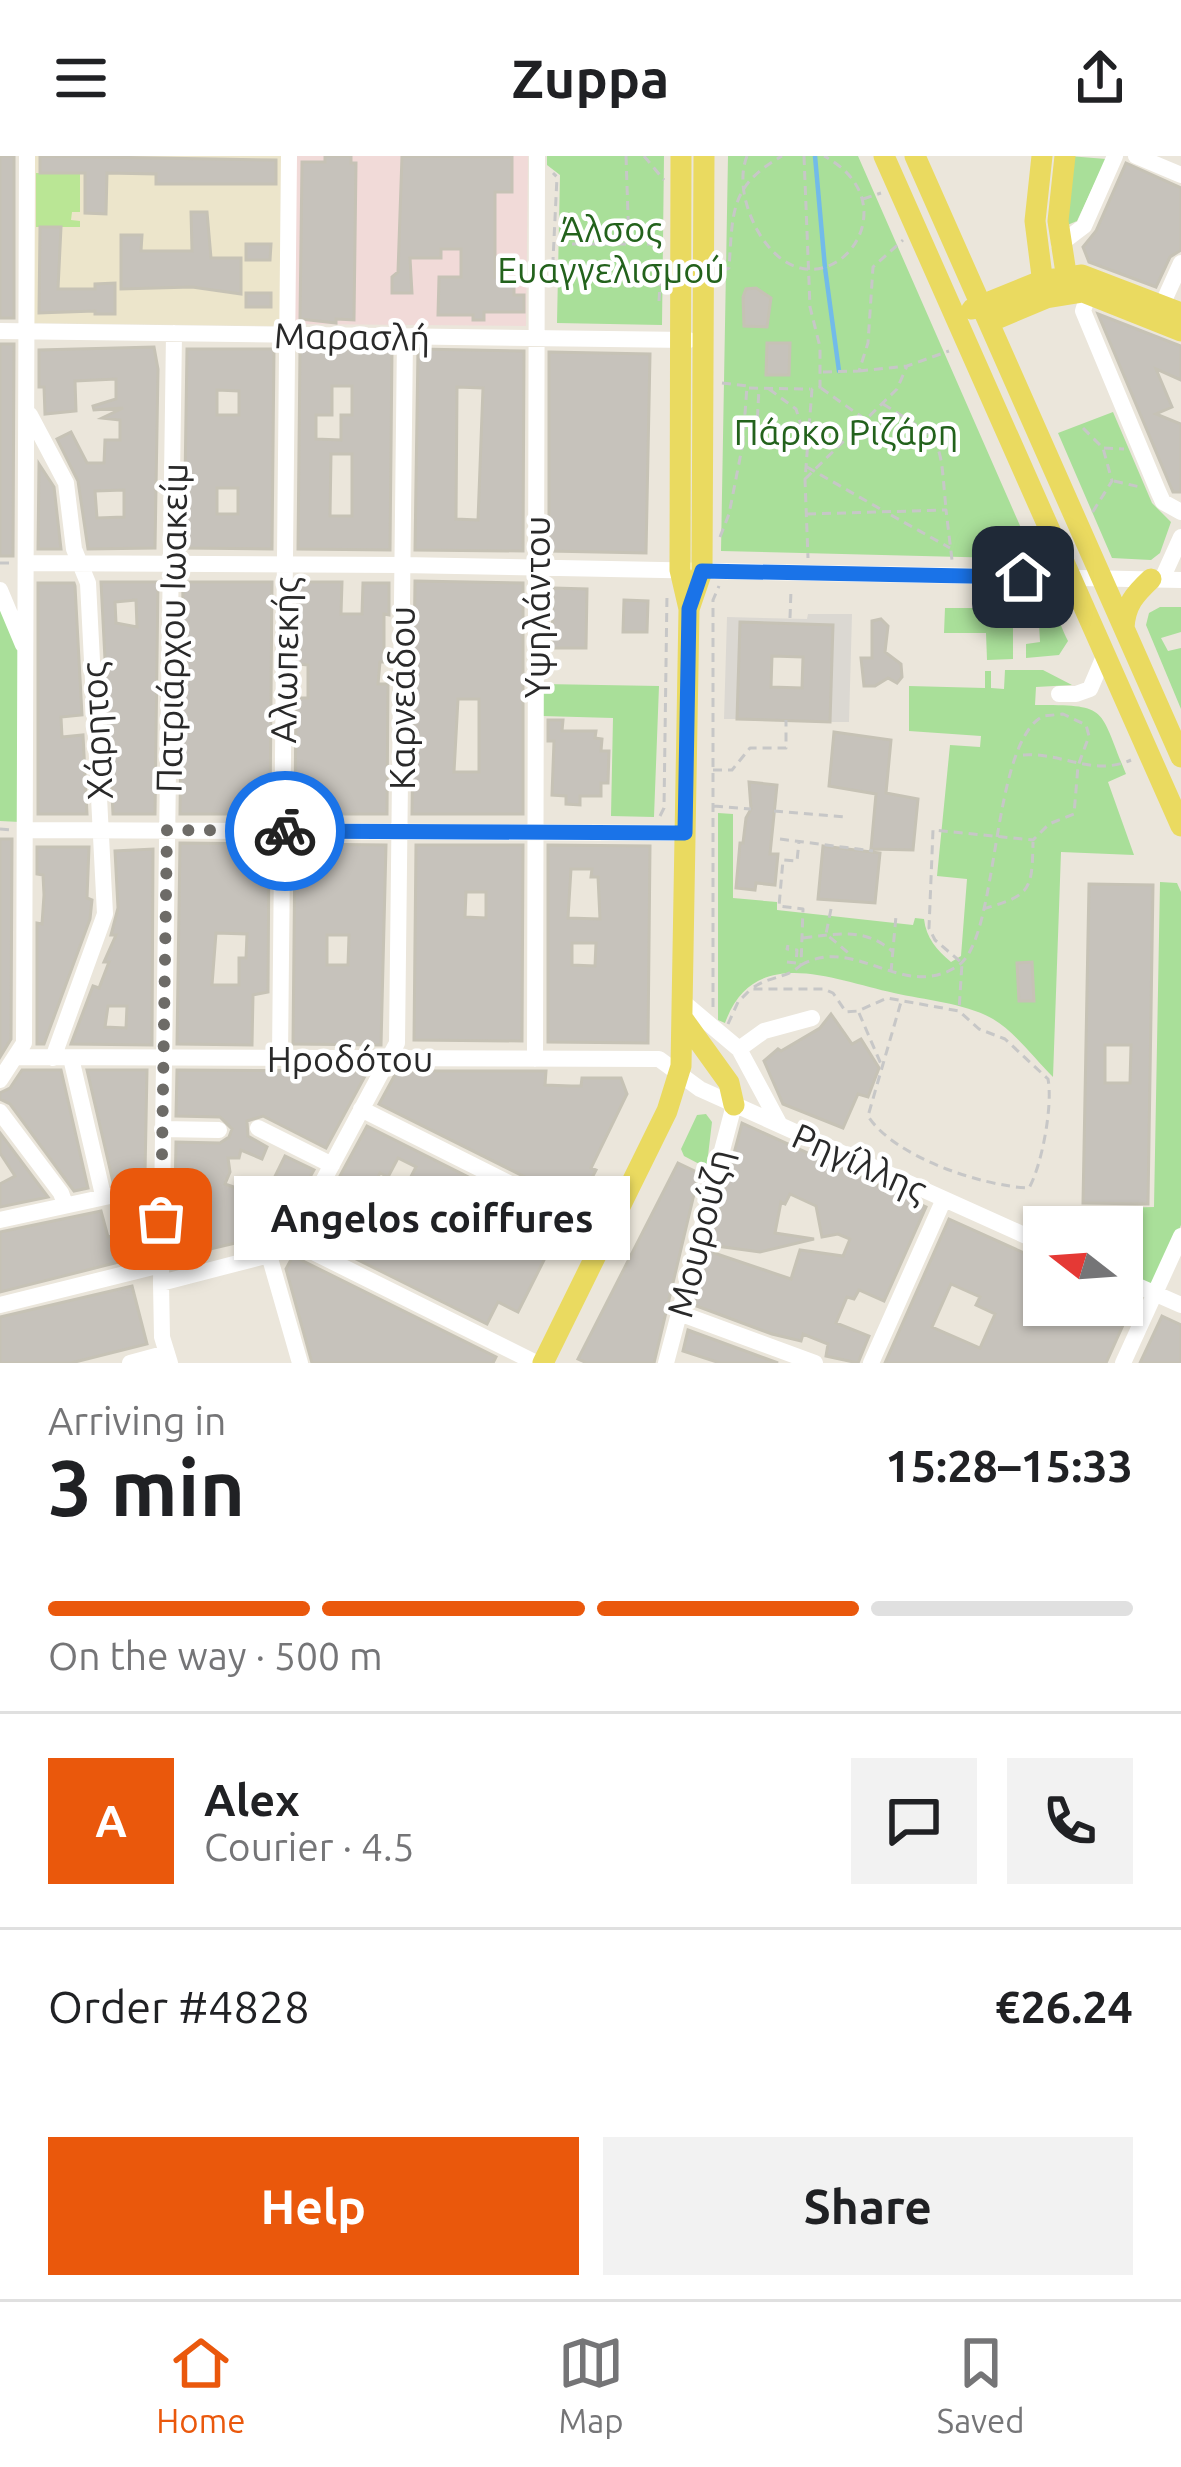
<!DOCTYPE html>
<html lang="en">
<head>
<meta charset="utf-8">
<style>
  :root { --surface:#fff; --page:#f2f2f2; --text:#202124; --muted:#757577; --line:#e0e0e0; --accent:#ea580c }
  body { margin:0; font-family:Ubuntu,sans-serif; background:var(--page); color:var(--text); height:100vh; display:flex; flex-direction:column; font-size:45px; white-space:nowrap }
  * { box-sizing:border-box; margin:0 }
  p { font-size:39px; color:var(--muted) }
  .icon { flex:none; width:66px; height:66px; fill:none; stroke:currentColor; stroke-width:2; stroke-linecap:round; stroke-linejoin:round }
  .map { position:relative; height:1207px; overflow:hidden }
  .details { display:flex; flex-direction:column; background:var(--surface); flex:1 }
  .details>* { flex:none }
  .needle { width:78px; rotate:287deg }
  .fabs { position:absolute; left:1023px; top:1050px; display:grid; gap:24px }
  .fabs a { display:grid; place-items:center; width:120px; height:120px; border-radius:0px; background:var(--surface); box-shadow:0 3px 9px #0004; font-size:60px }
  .pin { position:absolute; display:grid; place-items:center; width:102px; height:102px; color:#fff; margin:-51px; border-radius:24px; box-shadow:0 6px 18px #0006 }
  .courier { position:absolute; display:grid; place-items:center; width:120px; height:120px; margin:-60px; border:9px solid #1a73e8; border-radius:50%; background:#fff; color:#222; box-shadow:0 3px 15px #0007 }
  .bubble { position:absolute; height:84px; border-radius:0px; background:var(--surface); box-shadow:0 3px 9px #0004; font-size:39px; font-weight:600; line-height:84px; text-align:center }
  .summary em { font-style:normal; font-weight:600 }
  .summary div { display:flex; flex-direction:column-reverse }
  .summary { display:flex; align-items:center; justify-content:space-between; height:204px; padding:0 48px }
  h1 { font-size:78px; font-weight:600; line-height:90px }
  .bar { display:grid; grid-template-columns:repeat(4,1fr); gap:18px 12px; align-content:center; height:144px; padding:0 48px }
  .bar i { height:15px; border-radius:9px; background:var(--line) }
  .bar .active { background:var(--accent) }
  .bar p { grid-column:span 4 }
  .line { display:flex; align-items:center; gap:30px; padding:0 48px; border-top:3px solid var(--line) }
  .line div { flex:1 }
  .round { display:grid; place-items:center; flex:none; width:126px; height:126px; border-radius:0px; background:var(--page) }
  .primary-button { display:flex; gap:24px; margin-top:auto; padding:24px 48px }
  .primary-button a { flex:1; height:138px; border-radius:0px; background:var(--accent); color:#fff; font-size:48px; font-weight:600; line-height:138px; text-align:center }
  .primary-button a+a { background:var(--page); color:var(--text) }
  header { display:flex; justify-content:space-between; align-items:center; height:156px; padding:0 48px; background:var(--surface); font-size:54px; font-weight:600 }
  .tab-bar { display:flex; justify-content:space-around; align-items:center; height:168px; border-top:3px solid var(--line); background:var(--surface); font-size:33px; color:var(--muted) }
  .tab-bar a { display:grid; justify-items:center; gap:6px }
  .tab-bar .active { color:var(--accent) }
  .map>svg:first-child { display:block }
  .education { fill:#ece5cb }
  .medical { fill:#f1dad8 }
  .green { fill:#a9df99 }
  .pitch { fill:#bae695 }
  .plaza { fill:#dbd8d2 }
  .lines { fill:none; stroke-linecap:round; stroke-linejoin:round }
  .stream { stroke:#72bbe9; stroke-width:4.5 }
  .building { fill:#c6c2bb; stroke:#c6c2b5; stroke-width:3; fill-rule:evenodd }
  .path { stroke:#c7c7c7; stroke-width:3; stroke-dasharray:9 6; stroke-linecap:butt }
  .minor { stroke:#fff; stroke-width:16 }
  .major { stroke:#eada60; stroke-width:21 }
  .done { stroke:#6d6b67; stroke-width:12; stroke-dasharray:0 21.6 }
  .route { stroke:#1a73e8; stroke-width:15 }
  .labels { text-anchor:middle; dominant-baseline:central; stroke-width:9; stroke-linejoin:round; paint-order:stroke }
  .park-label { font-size:36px; fill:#23621c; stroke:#fff }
  .street-label { font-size:36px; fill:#292929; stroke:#fff }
</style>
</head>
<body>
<header><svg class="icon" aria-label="menu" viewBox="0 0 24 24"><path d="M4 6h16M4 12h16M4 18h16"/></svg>Zuppa<svg class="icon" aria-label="share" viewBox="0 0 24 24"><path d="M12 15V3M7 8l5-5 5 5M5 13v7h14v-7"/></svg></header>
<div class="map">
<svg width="1181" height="1207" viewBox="0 0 1181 1207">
  <rect width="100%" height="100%" fill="#ebe6db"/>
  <path class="education" d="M32,0H281L280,170L31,167Z"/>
  <path class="medical" d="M296,0H528L526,170L294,168Z"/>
  <path class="green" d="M547,0H664L662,169L557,167L560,19L547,9Z
    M728,0H858L1021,372L1024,387L1018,399L1002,402L721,395Z
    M1069,0L1106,3L1077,65L1065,70Z
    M1113,256L1152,347L1171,366L1160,397L1151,404L1112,402L1058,277Z
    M1027,446C1059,448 1055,459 1068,485L1059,499L1026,502V488L1040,486L1039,468H1025Z
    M0,451L22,498L20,666L0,665Z
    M1160,451H1181V476L1161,482L1168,495L1181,492V553L1146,469L1149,457Z
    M945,452H1013V503L987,504L986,477H944Z
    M1005,514H1043L1072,529L1036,531L1035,549C1110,549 1098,551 1126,618L1108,626L1134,699L1061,696L1053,921C1035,903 1015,876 993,863C965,847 925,844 894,837C833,824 754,787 725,867L718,864V657L733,658V742L777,746V754L913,769L915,762L924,763C926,782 937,794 951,806L961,800L967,723L937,720L950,589L980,591L981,580L909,575V530L985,532V515H991V532L1004,533Z
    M543,528L659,530L654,661L611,660L613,562L542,560Z
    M1160,726L1177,727L1181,736V1069L1153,1132L1122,1118V1071H1117V1052L1154,1051Z
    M706,958L712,966L707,1008L703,1010L684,1000L681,993L697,959Z"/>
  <path class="pitch" d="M36,17H80V56H72L71,64L80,65V71H36Z"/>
  <path class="plaza" d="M808,458H852L849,566H830L833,469L741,466L737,563H724L727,461L807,463Z"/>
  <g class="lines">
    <path class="stream" d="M815,0L825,112L839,215"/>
  </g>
  <path class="building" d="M0,0H14V162H0Z
    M40,0L276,4V28H156V18L107,17L106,58L85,57V17H40Z
    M325,0H351V7H356L354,164L336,163V167L300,163L302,6H325Z
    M402,0L512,1V36H495V121L514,122V139H524V156H484V164H473V159H438L439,121H461V93H441V102H410L412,137H392V121L398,116Z
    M1126,7L1181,32V94L1170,101L1156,131L1089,106L1083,91L1096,75Z
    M191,56H207L211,102H241V138L192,131L121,133V79H142L141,95H192Z
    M40,71H61L58,133H95V128L115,127V158H95V155L39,157Z
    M246,88H271L270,104H246Z
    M756,132L771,142L767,171L744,170L743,141L746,133Z
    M246,137H271V151H246Z
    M1098,158L1181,190V224L1156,213L1172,251L1156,258L1181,268V336H1173Z
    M767,187H790L789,219H766Z
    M0,188H14L13,400H0Z
    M154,191L158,213L155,392L88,393L78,325L57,283L71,276L87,307H104L105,284H120V264L102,262L123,252L94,254L93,250L116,243V223L75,225L76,255L45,258L44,231H39V194ZM124,334V361L97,362L95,335Z
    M187,193H274L272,393L184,392ZM217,234L239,235V259H217ZM217,332H238V358H217Z
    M300,193H392L390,394L298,393ZM332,230H352V259H341V284L316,283V259H332ZM331,298H352V360H330Z
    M418,193L524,195L523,395L415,394ZM457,231L483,232L478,364L456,363Z
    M549,196L650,198L646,397L549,395Z
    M39,308L54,331L61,393H38Z
    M415,425L523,427V658H412ZM458,543H479V616H454Z
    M101,426H158L155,658H113ZM136,444L137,471L116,467L115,446Z
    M183,426H272L270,658H180Z
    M298,426H342L341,458H362L363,427H389V459L384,458V506H380L378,528H388L387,658H295L296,542H308V509L297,508Z
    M38,427H74L75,430L82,559L61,561L62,581L83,579L87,658H38Z
    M553,432L587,433L586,492H552Z
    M624,444L648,445L647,476H623Z
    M881,463L888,470L885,496L901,508L902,521L897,527L888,522L875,530H864L861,502H872V465Z
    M740,466L833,469L830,566L737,563ZM772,500L803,501L802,532L771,531Z
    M548,564H563L562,575H596L595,582L602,583L601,595H609L608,627H601V640H580V649L566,648V640L552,639L554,585H548Z
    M834,576L891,584L886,637L918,643L913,694L871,693L876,638L829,630Z
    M749,626L777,629L770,698H778L775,729L756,727L755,734L736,732L740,687H743L746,662L751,653Z
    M0,683H12L11,883L0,901Z
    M180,687L269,688L268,836L253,839L252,889L177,888ZM216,777L247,778L246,802H239V829H212Z
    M295,688L386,689L381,889L293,888ZM327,779H349L348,809H327Z
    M416,689H523L522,885L414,884ZM466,736H486V762L465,761Z
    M548,689L650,690L648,887L548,886ZM571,713H592L591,721H598L600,763L568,762ZM572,787H596L595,810L572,809Z
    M823,690L880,697L875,747L818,743Z
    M37,691H89L87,742L92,744L90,763L44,888H37V767L42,768L44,739L43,719L37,718Z
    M153,693L152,889L71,888L93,830L99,832L109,806H104L116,779H111L118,752L115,695ZM108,850H127L126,872L105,871Z
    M1089,728L1153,729L1148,1048L1083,1047ZM1105,889H1131L1130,927H1105Z
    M1032,806L1034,845H1019L1017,807Z
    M831,858L852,888L861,883L879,912L868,941L858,938L843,972L783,948L764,905L778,893L781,895L820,872Z
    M22,914H61L88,1032L74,1035L10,948L0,943V937L10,932Z
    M87,914H147L145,1018L113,1026Z
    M177,914L362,915L365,920L326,992L263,960L247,965L248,980L267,991L262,1003L241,994L239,1002H228L230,1016L225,1028L248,1036L240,1054L255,1061L285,1000L314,1014L279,1077L184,1099L174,1091L176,986L220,987L229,981L232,973L220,961L176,960Z
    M397,915H546L545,929L571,930H581L582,922H621L627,938L591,1012L596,1014L585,1035L580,1033L573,1045L379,948Z
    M742,967L926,1051L884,1145L859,1134L854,1143L847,1141L836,1167L869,1180L858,1207L826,1200L828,1188L803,1178L801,1185L772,1178L694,1149ZM790,1038L816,1050L822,1081L838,1078L850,1083L843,1100L800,1094L791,1123L714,1097L716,1090L760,1096L814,1083L775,1077L781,1046L785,1048Z
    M367,970L562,1068L518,1156L498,1146L487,1168L308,1079ZM398,1002L416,1011L402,1038L394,1034L389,1044L394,1047L384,1067L361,1056L380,1017L388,1021ZM414,1051L442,1065L432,1085L405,1070Z
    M0,977L48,1041L0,1051V1028L15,1020L0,997Z
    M678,1007L699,1017L654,1207H587L578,1203Z
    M101,1055L108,1081L116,1079L123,1105L0,1136V1076Z
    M949,1063L1044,1106V1149H1132L1106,1207H885ZM951,1128L980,1141L976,1149L995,1158L980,1192L932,1171Z
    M293,1100L496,1201L493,1207H312L286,1113Z
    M132,1130L147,1188L71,1207H0V1161Z
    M1162,1160L1181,1169V1207H1140Z
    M688,1174L778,1207H720L683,1195Z"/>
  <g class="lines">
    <path class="path" d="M626,0L629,88
      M644,0L664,24
      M747,0C738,23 745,50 756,72C814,178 923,53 824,0
      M804,0L810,151L820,191V231L812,233L805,324L808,402
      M863,43L881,37
      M557,88H661
      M721,115L729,112C733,57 729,30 782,0
      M552,125L557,21L553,17
      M659,145L661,114
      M859,215L907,210L949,195
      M823,216L859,215L868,187L873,111L903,84
      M722,227L747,230L743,285
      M749,232L810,233
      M821,232L866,264
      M769,233L796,253L807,288
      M883,248C946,287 939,280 946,353
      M1083,272L1103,292L1112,325L1092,357
      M1104,292L1124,293
      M807,311L882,354
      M805,323L897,233L907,210
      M1114,325L1140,331
      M807,358L946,354L952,404
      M891,359L950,392
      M720,381L729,358L743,287H756L759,233
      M0,407H13
      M790,462L791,434
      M1023,599C1062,596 1092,621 1131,604
      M713,614H732L750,592H786V564
      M714,650L751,653
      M774,655L847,661
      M660,660L664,652L667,437
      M0,673L12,674
      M780,683L873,695
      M831,753L826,778L852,800
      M983,753C1031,739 1032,735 1033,686
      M803,782C837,778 864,771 892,795
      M787,806L796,807L797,794L787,793L788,789
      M801,809C856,778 904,847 959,809C1000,779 990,589 1043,560L1063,558L1086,569L1089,580L1078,610L1074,658L1049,668L1033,684L933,674L929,772L935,784L962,807L959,855
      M891,816L896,760
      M754,831C770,820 786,823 801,809L803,753L779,750L783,704L797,705L799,685
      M713,851V444L719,430
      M859,857L881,908
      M728,868L738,846L751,833H824L833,837L846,856L858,855L887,842L959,855L979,873L1005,883L1048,923C1053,949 1042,1009 1029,1032C982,1030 894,1001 868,960L901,846"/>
    <path class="minor" d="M1136,0L1181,19
      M1059,89L1084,70L1115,0
      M1089,136L1083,155L1158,335L1163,346L1181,356
      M1162,149L1181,107
      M0,175L689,184
      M30,259L66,327L74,393L88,427L105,758L53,902
      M26,407L402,409L1181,424
      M1162,423L1181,381
      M0,434L23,489
      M1059,538H1076L1090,533L1105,498
      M26,674L685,677
      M683,846L739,893L780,969
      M739,893L764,875L812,862
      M15,901L659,903L700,933L1044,1088
      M280,901L289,0
      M71,902L103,1039
      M535,903L537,0
      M0,924L24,887L27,0
      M361,953L608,1077
      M0,956L61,1037L65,1048
      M258,972L332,1009
      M162,973L219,974
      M0,1064L119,1038L132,1041L161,1063L160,1070
      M291,1085L536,1207
      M269,1099L300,1207
      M1122,1123L1181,1149
      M161,1127L269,1099L291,1085L397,887L405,181
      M0,1149L153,1111L155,1096
      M679,1157L815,1207
      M130,1207L167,1197
      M170,1207L162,1181L161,1127L174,177
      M666,1207L734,949
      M871,1207L944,1043
      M1123,1207L1181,1080"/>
    <path class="major" d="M884,0L1181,670
      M915,0L1181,601
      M1042,0L1035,65L1044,136
      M1065,0L1058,65L1068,130
      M972,153L1041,125L1082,119L1181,157
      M989,166L1046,142L1083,136L1181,175
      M1023,421L1035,411L1050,374
      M689,453L702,415L704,0
      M1124,472C1125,449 1135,438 1151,423
      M683,863L729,927L734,949
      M543,1207L667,955L681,910L689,453L680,414L681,0"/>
  </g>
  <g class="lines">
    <path class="done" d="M161,1063L167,674L285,675"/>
    <path class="route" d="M285,675L685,677L689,453L702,415L1023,421"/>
  </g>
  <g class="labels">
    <g class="park-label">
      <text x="611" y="72">Άλσος<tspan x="611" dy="41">Ευαγγελισμού</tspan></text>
      <text x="846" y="275">Πάρκο Ριζάρη</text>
    </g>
    <g class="street-label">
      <text transform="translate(352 180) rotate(1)">Μαρασλή</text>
      <text transform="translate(536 451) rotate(-90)">Υψηλάντου</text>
      <text transform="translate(171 472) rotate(-89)">Πατριάρχου Ιωακείμ</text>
      <text transform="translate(284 504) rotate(-89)">Αλωπεκής</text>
      <text transform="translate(401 542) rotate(-90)">Καρνεάδου</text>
      <text transform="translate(96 575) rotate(-93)">Χάρητος</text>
      <text x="350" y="902">Ηροδότου</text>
      <text transform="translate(860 1006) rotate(24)">Ρηγίλλης</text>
      <text transform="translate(699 1077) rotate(-76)">Μουρούζη</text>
    </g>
  </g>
</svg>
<div class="fabs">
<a><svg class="needle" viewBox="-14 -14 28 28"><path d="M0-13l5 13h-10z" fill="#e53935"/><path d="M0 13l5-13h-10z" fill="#757577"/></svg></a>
</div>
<div class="pin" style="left:161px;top:1063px;background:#ea580c"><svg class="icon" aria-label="bag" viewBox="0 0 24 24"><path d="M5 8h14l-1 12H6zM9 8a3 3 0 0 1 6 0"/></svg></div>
<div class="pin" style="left:1023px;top:421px;background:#1f2937"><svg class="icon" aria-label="home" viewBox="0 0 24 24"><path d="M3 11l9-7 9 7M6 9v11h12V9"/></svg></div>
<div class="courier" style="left:285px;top:675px"><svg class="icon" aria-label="bike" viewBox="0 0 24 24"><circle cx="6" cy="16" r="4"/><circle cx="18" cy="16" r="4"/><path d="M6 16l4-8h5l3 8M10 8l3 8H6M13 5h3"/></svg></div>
<div class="bubble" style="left:234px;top:1020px;width:396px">Angelos coiffures</div>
</div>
<section class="details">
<div class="summary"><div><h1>3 min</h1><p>Arriving in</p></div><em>15:28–15:33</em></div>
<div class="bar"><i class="active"></i><i class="active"></i><i class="active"></i><i></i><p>On the way · 500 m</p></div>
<div class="line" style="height:216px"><b class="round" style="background:var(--accent);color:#fff">A</b><div><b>Alex</b><p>Courier · 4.5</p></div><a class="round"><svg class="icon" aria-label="chat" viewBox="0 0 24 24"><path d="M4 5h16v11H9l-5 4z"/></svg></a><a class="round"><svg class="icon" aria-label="phone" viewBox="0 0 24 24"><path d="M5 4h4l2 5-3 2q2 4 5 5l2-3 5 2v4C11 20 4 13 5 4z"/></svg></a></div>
<div class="line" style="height:156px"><div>Order #4828</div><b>€26.24</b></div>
<div class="primary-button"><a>Help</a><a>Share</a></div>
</section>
<nav class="tab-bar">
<a class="active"><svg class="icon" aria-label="home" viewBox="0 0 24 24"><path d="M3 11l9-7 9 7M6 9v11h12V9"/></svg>Home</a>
<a><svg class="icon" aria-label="map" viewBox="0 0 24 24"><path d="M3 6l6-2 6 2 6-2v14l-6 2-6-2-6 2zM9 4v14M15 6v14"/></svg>Map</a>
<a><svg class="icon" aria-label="saved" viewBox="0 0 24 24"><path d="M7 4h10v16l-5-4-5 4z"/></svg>Saved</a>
</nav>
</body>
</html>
